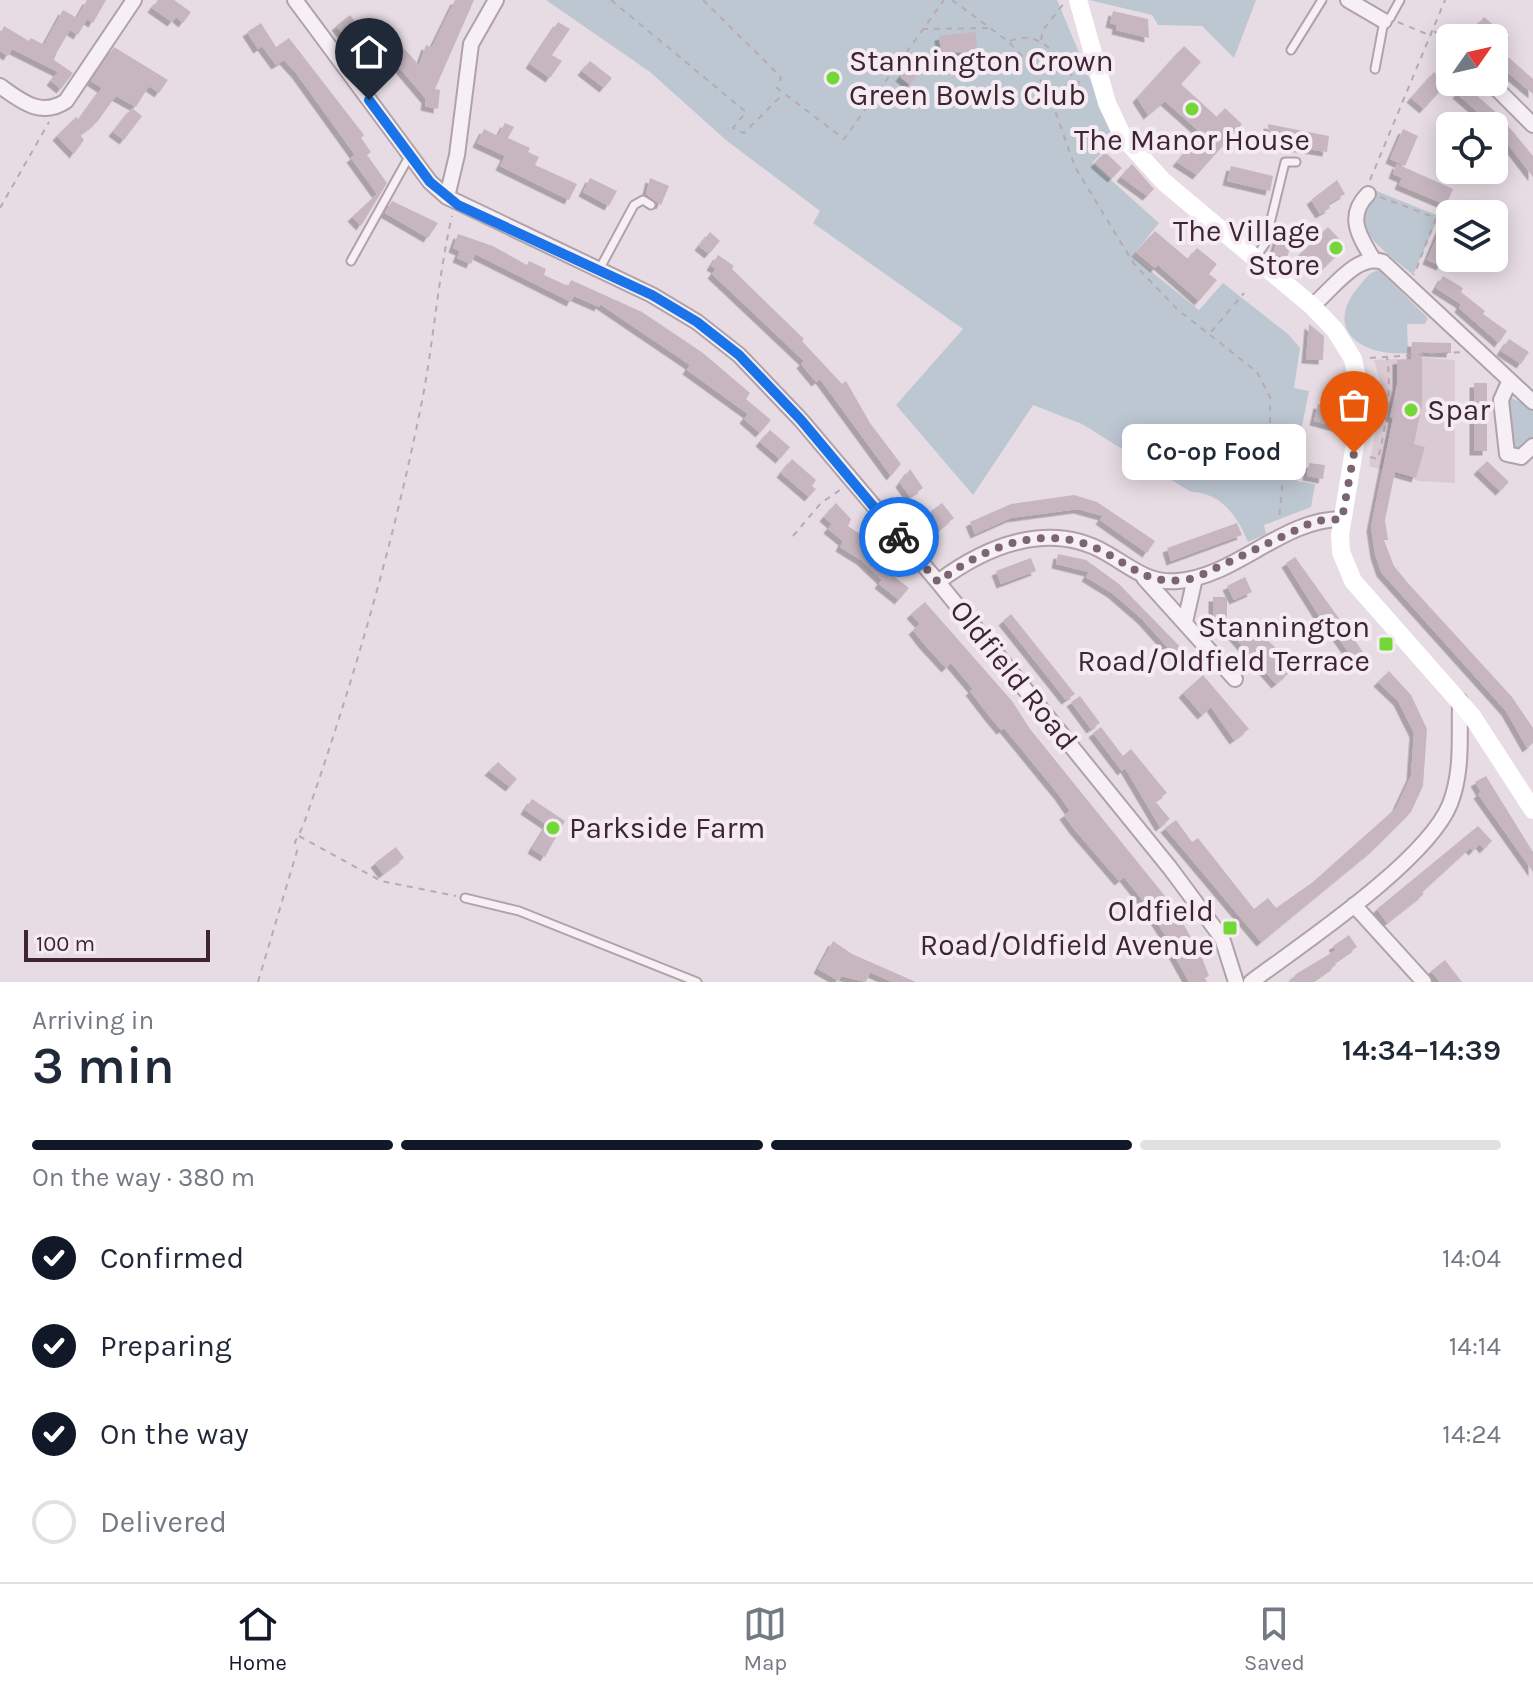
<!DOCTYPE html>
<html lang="en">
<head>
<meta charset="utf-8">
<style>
  :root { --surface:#fff; --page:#f2f2f3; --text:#1f2937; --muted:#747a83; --line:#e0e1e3; --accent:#111827 }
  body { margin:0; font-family:Karla,sans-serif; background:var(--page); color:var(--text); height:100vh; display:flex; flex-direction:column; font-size:30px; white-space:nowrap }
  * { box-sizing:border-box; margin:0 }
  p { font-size:26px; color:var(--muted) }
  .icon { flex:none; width:44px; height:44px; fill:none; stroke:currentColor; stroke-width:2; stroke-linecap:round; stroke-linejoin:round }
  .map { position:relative; height:982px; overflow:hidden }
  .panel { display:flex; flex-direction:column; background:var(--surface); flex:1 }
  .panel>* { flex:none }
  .needle { width:52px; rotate:56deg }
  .buttons { position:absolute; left:1436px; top:24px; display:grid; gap:16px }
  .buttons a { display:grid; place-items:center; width:72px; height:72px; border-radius:12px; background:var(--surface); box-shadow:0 4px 20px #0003; font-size:40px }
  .scale { position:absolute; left:24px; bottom:20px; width:186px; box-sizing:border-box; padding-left:8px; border:4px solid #3f2534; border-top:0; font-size:22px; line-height:28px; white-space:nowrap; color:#3f2534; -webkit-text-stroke:6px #f5ebf2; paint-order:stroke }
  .pin { position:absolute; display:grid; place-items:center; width:68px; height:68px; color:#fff; margin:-82px -34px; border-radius:50% 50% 50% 0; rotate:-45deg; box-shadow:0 0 8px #0007 }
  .pin .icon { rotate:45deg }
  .courier { position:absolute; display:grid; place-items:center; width:80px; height:80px; margin:-40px; border:6px solid #1a73e8; border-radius:50%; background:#fff; color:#222; box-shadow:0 2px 10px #0007 }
  .bubble { position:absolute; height:56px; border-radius:12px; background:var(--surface); box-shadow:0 4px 20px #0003; font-size:26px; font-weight:600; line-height:56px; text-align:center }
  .overview em { font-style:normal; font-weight:600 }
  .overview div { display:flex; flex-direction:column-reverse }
  .overview { display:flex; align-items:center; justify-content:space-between; height:136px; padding:0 32px }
  h1 { font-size:52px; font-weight:600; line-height:60px }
  .bar { display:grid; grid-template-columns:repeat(4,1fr); gap:12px 8px; align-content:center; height:96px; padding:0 32px }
  .bar i { height:10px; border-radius:6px; background:var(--line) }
  .bar .current { background:var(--accent) }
  .bar p { grid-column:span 4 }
  ol { padding:0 32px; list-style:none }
  li { display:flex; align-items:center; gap:24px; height:88px }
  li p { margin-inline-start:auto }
  li .icon { padding:8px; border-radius:50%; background:var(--accent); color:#fff; stroke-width:4 }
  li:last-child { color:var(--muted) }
  li i { width:44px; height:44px; border:4px solid var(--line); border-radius:50% }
  .tab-bar { display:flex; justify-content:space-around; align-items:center; height:112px; border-top:2px solid var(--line); background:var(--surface); font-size:22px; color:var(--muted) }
  .tab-bar a { display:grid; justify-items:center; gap:4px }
  .tab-bar .current { color:var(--accent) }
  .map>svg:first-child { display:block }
  .built { fill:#dacad3 }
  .green { fill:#bdc7d2 }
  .building { fill:#c7b6c0; filter:url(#shadow) }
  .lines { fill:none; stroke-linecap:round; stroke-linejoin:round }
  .service-casing { stroke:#b1a1ab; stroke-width:11 }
  .minor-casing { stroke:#b1a1ab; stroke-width:18 }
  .path { stroke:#b8aab2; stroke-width:2; stroke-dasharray:6 6; stroke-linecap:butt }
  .service { stroke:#f6eff3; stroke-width:7 }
  .minor { stroke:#f6eff3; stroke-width:14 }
  .secondary { stroke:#fff; stroke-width:18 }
  .done { stroke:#7a6571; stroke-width:8; stroke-dasharray:0 14.4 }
  .route { stroke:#1a73e8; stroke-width:10 }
  .poi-dot { fill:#73d737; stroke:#f5ebf2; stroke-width:3 }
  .labels { text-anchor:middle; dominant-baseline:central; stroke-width:8; stroke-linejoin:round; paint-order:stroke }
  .poi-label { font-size:30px; fill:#3f2534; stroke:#f5ebf2; text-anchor:start }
  .street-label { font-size:30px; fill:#3f2534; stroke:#f5ebf2 }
</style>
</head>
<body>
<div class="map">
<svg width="1533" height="982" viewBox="0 0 1533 982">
  <defs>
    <filter id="shadow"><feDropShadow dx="-4.5" dy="4.5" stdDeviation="0" flood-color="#0004"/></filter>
  </defs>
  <rect width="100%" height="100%" fill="#e7dce3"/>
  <path class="built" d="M1426,358L1455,360V483L1419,481L1369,466L1383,391L1374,360Z"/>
  <path class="green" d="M546,0H1057L1115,139L1092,163L1159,223L1132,256L1199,310L1223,283L1288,334L1300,348L1294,388L1309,391L1296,456L1302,458L1297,481L1315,484L1311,507L1264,525L1266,534L1248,542C1238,517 1221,492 1191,492L1082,424L1033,405L973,495L896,405L963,329L813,223L820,211L727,141L650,72Z
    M1089,0H1256L1234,58L1202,26L1158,25L1152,15Z
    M1374,190L1439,216L1413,275C1398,261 1357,235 1362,212C1364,205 1370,197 1374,190Z
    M1379,270L1428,318L1425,324H1407L1408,353C1362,357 1321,330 1360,285C1366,278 1369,272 1379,270Z
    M1511,398L1533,407V439L1513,453L1508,401Z"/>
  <path class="building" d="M87,0H106L93,23L87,19L78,35L70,30L57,52L54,60L73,73L61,89L51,81L58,72L12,49L8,56L0,51V34L4,26L29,41L31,38L44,45L63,10L77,18Z
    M158,0H174L191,12L183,23L176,17L172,22L152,8Z
    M455,0H474L435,89L440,90L438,109L425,106L426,99L387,53L399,43L419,65L426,45L432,47Z
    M1113,11L1148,19L1149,38L1116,30L1117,25L1110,23Z
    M350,15L362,31L349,42L336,26Z
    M1484,17L1509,38L1494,55V38H1483L1473,30Z
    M558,22L570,29L552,55L562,61L550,78L530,64Z
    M261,23L276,47L289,38L364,135L361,138L371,152L367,155L387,183L361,226L352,217L377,194L351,158L355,155L296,73L284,60L276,65L262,46L258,49L247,32Z
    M976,32L977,51L941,54L939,36Z
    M374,34L385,47L374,57L363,44Z
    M1184,46L1201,62L1181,84L1217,117L1225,108L1242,124L1197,175L1177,162L1201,133L1165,101L1148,115L1137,98Z
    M114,47L168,80L159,93L149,86L136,107L116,96L97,122L80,135L84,140L74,154L57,136L76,117L79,120L102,88L91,81Z
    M1507,56L1533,79V94L1499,65Z
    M590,61L612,78L604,88L582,71Z
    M912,61L922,69L910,85L900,77Z
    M1434,72L1447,83L1424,109L1411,98Z
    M1465,85L1500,116L1533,156V177L1494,126L1457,94Z
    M132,108L142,116L124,140L113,132Z
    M505,123L514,127L508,138L530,148L528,152L539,157L535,165L577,184L569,200L500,166L505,156L477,143L484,129L498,136Z
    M1268,124L1329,136L1327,152L1269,143Z
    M1403,129L1418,136L1405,166L1390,159Z
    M1105,152L1122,168L1112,178L1095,163Z
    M1132,164L1154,189L1147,196L1121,177Z
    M1397,164L1453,189L1446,205L1399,185L1402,178L1393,174Z
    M1231,166L1273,176L1270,191L1227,181Z
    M590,178L617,191L609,206L583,192Z
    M650,178L669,186L661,205L646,194Z
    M1337,180L1345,194L1328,204L1330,208L1320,214L1311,200Z
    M392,201L438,223L428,238L385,213Z
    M1450,205V247L1441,266L1427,260Z
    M1328,227L1346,246L1318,274L1299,255Z
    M1280,229L1294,233L1287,258L1273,254Z
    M1155,231L1188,259L1197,248L1217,264L1209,274L1217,280L1199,301L1158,265L1155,268L1136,252Z
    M710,232L720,241L709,254L699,246Z
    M458,234L493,246L527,265L529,261L546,269L544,275L568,286L571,280L642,312L703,353L750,393L746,399L771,420L760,433L744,419L748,414L687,370L690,365L600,304L599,307L574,296L571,302L475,254L471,264L457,258L460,251L453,248Z
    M718,255L734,266L732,269L804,339L802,341L842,384L846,381L870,423L901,464L891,476L820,379L816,382L801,364L804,361L712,274L716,269L711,266Z
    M1443,276L1463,288L1461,292L1485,311L1483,314L1507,331L1499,343L1459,308L1461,304L1436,288Z
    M1309,324L1324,336L1323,360L1306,359Z
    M1509,339L1529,352L1521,364L1501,351Z
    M1412,342L1451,343V353L1422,352V405L1414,444L1425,447L1416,478L1395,472L1385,520L1388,540H1384L1394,566L1407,582L1512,697L1533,728V743L1527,748L1506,711L1381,572L1375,554L1371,527L1393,418L1390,417L1397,385V360L1411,359Z
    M1474,383H1487V451H1474Z
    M1318,404L1347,411L1345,429L1314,421Z
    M770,430L790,447L780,459L760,442Z
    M792,459L816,480L812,486L816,489L809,497L781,473Z
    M1487,461L1509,482L1500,491L1478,470Z
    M1309,463L1325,465L1323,479L1307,476Z
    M910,469L923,488L910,497L900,483Z
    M1074,495L1097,502L1155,541L1147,553L1100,520L1103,516L1078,509L1011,518L975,534L970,522L1011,504Z
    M836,503L851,519L848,526L869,540L891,564L886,570L909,588L899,600L879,584L882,580L861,560L840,547L843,541L828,529L832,524L824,517Z
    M942,503L954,518L939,530L931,511Z
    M1237,523L1242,535L1171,561L1167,548Z
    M1058,554L1086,560L1119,584L1195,662L1187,669L1142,619L1112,593L1086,577L1089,572L1056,564Z
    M1295,557L1363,652L1353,659L1335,633L1333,635L1326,627L1286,563Z
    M1031,558L1036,571L1001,584L996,571Z
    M1245,577L1252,592L1234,600L1227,586Z
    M1213,597H1227V620H1213Z
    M925,602L1012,701L1030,729L1173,906L1201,955L1209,976L1205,978L1207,982H1189L1170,948L1173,947L1140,897L1124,877L1119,881L1074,829L1064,815L1070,811L1059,795L1004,728L1001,730L990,717L970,691L973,689L951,663L946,668L923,643L913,630L920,624L911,614Z
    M1011,614L1075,694L1066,700L1003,621Z
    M1244,619L1275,647L1270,652L1289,673L1276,684L1230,632Z
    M1389,671L1411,695L1427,729L1423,786L1411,812L1374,849L1261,942L1165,828L1176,820L1192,842L1198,838L1254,909L1268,898L1276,908L1313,882L1396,808L1411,776L1414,733L1398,701L1378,682Z
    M1203,675L1249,729L1234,740L1211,707L1202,715L1183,693Z
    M1080,696L1100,723L1091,729L1071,702Z
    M1101,727L1123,756L1131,749L1167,793L1155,801L1170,819L1160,827L1125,768L1122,771L1093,733Z
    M498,762L517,779L510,787L489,771Z
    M1486,776L1533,852V872L1478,794L1481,792L1475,782Z
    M532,799L565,821L545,857L532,849L547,825L525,810Z
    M1478,826L1492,841L1484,849L1480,844L1473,851L1470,848L1422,892L1424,894L1387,923L1377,909Z
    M396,847L404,858L383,874L375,863Z
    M1349,935L1357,947L1335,962L1336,965L1312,982H1290L1296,974L1336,950L1333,946Z
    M833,941L852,954L916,982H892L870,972L866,982L841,976L839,981L818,969Z
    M1445,960L1462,982H1440L1431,971Z"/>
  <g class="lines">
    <g class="service-casing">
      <path id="service" d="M1291,50L1322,0
        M1375,69L1384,21L1390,18L1400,0
        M1255,258L1265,244L1285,162H1296
        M351,261L410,155
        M599,270L634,205L643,200L651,205
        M465,898L519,911L697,982"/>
    </g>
    <g class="minor-casing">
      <path id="minor" d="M295,0L430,182L447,197L652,295L697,322L739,355L801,420L938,582L1170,868L1222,938L1236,982
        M1348,0L1384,21
        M1490,82L1533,125
        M0,86C21,101 41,118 66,101L134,0
        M1368,194C1346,216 1359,236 1373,259
        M447,197L457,155L471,44L496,0
        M1312,306C1331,291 1357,252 1383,262L1533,402
        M1509,382L1501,400L1507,454L1521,457L1533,446
        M1144,578L1235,679
        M938,582C986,546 1049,520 1106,553C1131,567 1148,584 1178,581C1237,576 1282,519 1342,519
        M1185,622L1195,578
        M1354,905L1424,982
        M1251,982C1302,944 1427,861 1450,804C1463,771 1459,736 1460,701"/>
    </g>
    <path class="path" d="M611,0L746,112L733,128L744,133L782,95
      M703,0L781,77L777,88L844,139L944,0
      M952,0L1009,42L1037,73L1053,105L1075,167L1134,264L1177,309L1257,372L1270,397V440L1284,464L1279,521
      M1398,22L1429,35
      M922,29L990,28
      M1434,31L1450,45
      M1041,40L1043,30L1064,3
      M1010,41C1042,27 1061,61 1077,83L1083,80
      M1370,180L1445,0
      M1380,197L1436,218L1414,275
      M0,208L49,122
      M1211,332L1244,293
      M1370,358L1462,352
      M1370,457L1378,459C1386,425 1392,392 1387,357
      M793,536L821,503L840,490
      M299,836L381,881L456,896
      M258,982L297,851L295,842L303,826C352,686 393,546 422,401C434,340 438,276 452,216"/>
    <use href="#service" class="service"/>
    <use href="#minor" class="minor"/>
    <path class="secondary" d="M1078,0L1107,103L1123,137L1164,182L1312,306L1335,330L1353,359L1362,402L1340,535L1341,552L1353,581L1472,716L1533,810"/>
  </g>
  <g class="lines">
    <path class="done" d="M899,537L938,582C986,546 1046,521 1104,552C1140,571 1150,587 1195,578L1315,521L1342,519L1354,453"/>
    <path class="route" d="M369,100L430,182L458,205L652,295L697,322L739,355L801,420L899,537"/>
  </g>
  <g class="poi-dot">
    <circle cx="833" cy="78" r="8"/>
    <circle cx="1192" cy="109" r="8"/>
    <circle cx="1336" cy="248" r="8"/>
    <circle cx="1411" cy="410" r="8"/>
    <rect x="1378" y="636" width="16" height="16" rx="4"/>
    <circle cx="553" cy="828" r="8"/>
    <rect x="1222" y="920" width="16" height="16" rx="4"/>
  </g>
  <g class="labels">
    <g class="poi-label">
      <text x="849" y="61">Stannington Crown<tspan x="849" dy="34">Green Bowls Club</tspan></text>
      <text x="1192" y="140" text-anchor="middle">The Manor House</text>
      <text x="1320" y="231" text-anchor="end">The Village<tspan x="1320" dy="34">Store</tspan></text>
      <text x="1427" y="410">Spar</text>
      <text x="1370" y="627" text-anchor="end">Stannington<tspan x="1370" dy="34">Road/Oldfield Terrace</tspan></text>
      <text x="569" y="828">Parkside Farm</text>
      <text x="1214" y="911" text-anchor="end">Oldfield<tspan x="1214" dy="34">Road/Oldfield Avenue</tspan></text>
    </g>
    <g class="street-label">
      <text transform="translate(1014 675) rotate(51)">Oldfield Road</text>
    </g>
  </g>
</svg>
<div class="buttons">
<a><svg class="needle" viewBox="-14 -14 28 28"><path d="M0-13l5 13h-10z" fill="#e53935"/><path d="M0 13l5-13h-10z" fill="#747a83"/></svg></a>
<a><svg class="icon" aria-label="locate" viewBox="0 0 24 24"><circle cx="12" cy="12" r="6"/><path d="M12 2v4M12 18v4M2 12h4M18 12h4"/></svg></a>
<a><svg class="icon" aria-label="layers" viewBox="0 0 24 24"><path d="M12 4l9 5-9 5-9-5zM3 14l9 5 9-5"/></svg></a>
</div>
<div class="scale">100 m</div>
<div class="pin" style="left:1354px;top:453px;background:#ea580c"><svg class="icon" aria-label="bag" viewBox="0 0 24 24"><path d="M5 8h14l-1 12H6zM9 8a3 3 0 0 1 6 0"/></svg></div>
<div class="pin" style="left:369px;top:100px;background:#1f2937"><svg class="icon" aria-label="home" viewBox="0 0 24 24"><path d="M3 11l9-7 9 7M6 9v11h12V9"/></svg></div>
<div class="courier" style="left:899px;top:537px"><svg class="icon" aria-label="bike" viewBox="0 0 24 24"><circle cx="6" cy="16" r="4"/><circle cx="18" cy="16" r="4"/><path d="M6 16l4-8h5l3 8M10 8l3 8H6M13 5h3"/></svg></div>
<div class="bubble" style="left:1122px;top:424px;width:184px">Co-op Food</div>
</div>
<section class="panel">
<div class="overview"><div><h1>3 min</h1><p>Arriving in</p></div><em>14:34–14:39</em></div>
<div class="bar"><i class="current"></i><i class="current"></i><i class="current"></i><i></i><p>On the way · 380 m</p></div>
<ol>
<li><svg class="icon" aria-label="check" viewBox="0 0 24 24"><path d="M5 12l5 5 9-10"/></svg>Confirmed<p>14:04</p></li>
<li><svg class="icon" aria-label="check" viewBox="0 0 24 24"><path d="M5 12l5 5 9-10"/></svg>Preparing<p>14:14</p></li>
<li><svg class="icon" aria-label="check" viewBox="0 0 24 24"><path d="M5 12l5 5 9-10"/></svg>On the way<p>14:24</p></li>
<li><i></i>Delivered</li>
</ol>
</section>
<nav class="tab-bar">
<a class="current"><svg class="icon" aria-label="home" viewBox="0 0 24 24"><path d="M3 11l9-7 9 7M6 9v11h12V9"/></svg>Home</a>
<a><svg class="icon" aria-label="map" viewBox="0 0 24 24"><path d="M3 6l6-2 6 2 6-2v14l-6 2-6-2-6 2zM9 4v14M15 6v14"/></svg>Map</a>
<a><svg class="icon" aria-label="saved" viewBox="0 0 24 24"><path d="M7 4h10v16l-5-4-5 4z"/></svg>Saved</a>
</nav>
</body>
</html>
